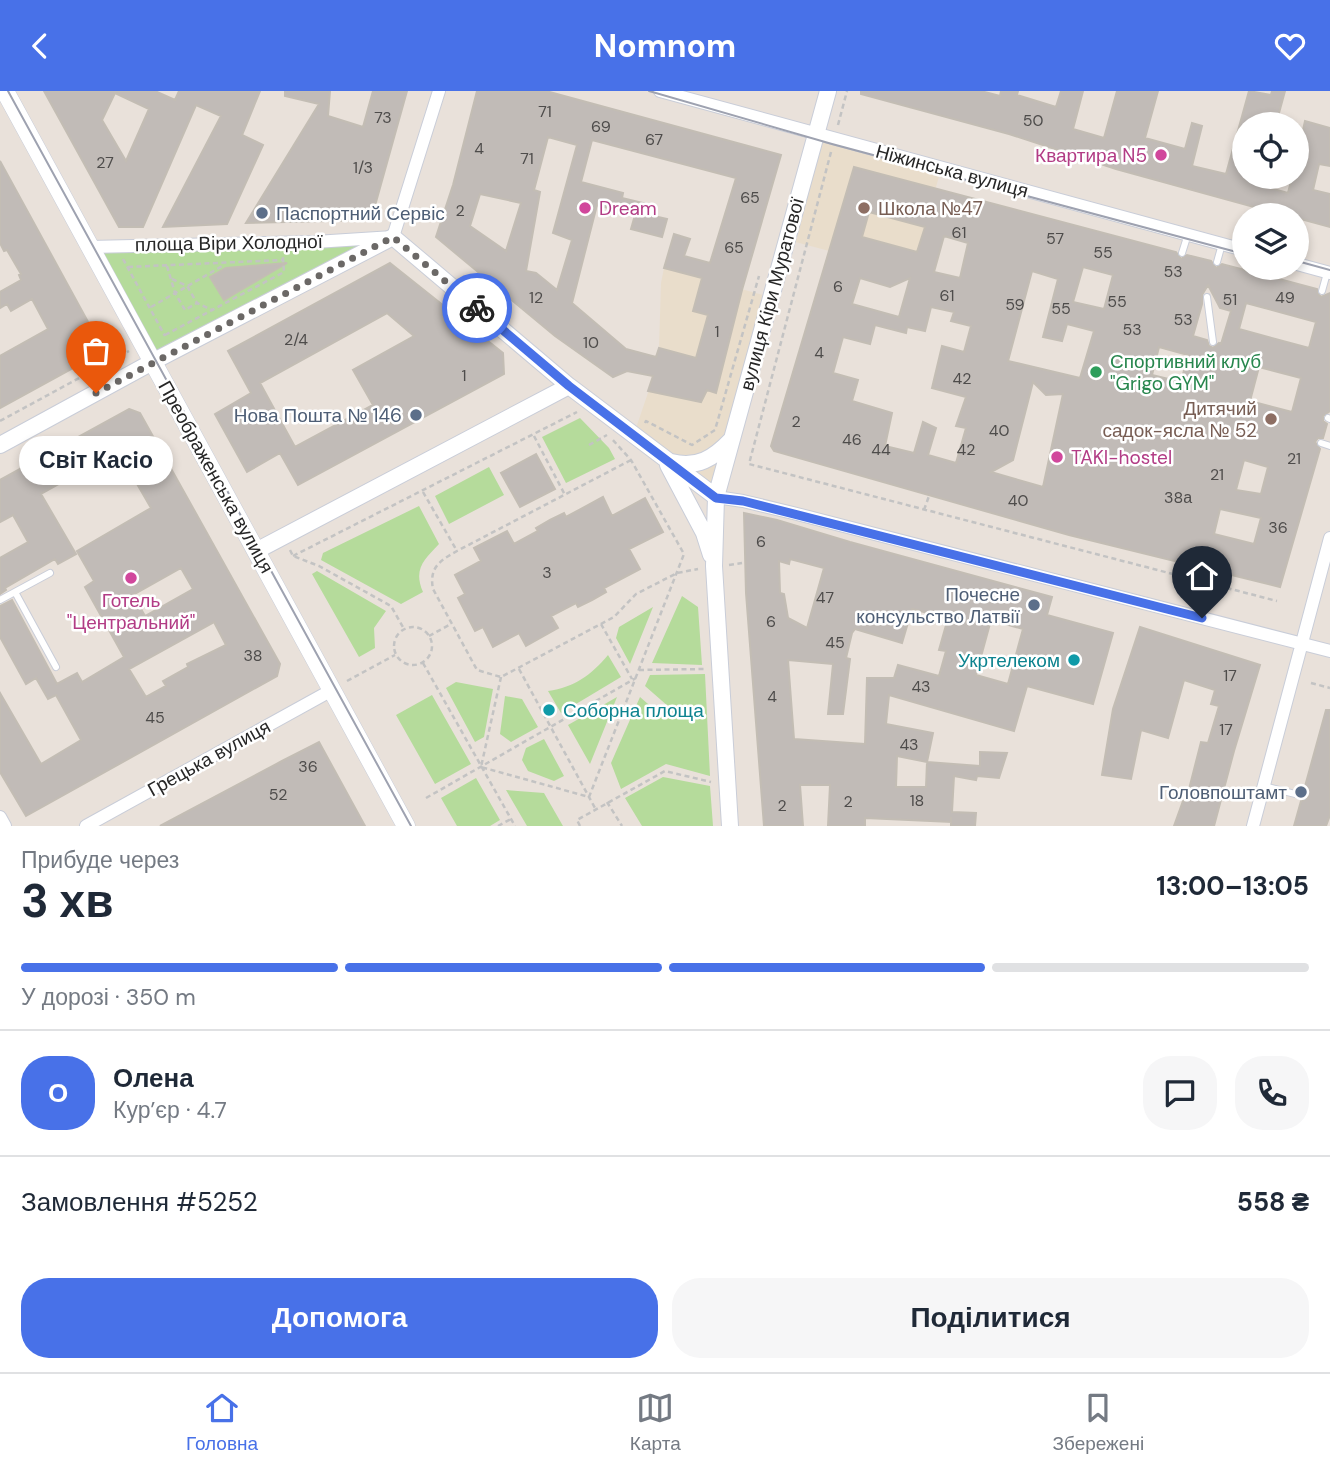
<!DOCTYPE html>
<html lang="uk">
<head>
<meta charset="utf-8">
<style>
  :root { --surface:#fff; --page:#f6f6f7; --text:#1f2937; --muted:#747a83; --line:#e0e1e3; --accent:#4871e8 }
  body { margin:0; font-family:"DM Sans",sans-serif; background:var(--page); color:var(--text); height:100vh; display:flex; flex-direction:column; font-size:26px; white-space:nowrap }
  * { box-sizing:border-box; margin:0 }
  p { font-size:23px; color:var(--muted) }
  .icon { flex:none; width:38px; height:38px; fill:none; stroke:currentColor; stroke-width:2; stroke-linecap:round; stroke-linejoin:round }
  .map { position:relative; height:735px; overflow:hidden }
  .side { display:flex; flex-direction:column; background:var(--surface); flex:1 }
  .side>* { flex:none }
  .tools { position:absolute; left:1232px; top:21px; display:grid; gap:14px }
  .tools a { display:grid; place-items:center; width:77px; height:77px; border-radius:50%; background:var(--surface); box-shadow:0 4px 10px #0003; font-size:35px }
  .pin { position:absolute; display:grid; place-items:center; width:60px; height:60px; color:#fff; margin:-72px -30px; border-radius:50% 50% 50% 0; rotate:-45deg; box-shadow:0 0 7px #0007 }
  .pin .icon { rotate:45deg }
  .courier { position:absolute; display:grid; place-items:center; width:70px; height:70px; margin:-35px; border:5px solid #4871e8; border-radius:50%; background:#fff; color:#222; box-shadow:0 2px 9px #0007 }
  .bubble { position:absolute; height:49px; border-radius:24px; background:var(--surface); box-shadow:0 4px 10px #0003; font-size:23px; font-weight:700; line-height:49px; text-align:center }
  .head em { font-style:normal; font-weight:700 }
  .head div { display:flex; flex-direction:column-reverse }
  .head { display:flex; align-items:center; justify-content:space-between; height:119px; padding:0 21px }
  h1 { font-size:46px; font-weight:700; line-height:52px }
  .bar { display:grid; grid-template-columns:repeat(4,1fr); gap:10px 7px; align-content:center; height:84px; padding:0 21px }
  .bar i { height:9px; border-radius:5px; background:var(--line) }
  .bar .current { background:var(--accent) }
  .bar p { grid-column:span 4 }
  .line { display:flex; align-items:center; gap:18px; padding:0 21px; border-top:2px solid var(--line) }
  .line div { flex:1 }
  .round { display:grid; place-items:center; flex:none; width:74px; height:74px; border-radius:28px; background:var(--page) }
  .action { display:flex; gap:14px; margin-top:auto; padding:14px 21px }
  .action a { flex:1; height:80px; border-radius:28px; background:var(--accent); color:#fff; font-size:28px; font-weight:700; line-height:80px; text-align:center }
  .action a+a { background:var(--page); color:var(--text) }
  header { display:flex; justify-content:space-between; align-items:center; height:91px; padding:0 21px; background:var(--accent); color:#fff; font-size:32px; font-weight:700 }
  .tab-bar { display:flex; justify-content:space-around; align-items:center; height:98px; border-top:2px solid var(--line); background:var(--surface); font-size:19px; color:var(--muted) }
  .tab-bar a { display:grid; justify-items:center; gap:4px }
  .tab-bar .current { color:var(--accent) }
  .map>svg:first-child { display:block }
  .education { fill:#e9ddcb }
  .green { fill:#b5db9b }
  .building { fill:#c1bbb7; stroke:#c3bdb4; stroke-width:2; fill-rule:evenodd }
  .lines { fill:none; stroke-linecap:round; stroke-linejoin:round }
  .service-casing { stroke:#c9cdd8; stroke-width:8 }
  .minor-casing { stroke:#c9cdd8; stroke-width:14 }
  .tertiary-casing { stroke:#c9cdd8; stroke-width:18 }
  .secondary-casing { stroke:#c9cdd8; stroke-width:19 }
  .path { stroke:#c3c3c3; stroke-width:2.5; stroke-dasharray:5 3.5; stroke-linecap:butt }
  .service { stroke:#fff; stroke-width:6 }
  .minor { stroke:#fff; stroke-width:12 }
  .tertiary { stroke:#fff; stroke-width:16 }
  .secondary { stroke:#fff; stroke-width:18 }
  .tram { stroke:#9ea2b0; stroke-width:2 }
  .done { stroke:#6b6866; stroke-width:7; stroke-dasharray:0 12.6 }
  .route { stroke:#4871e8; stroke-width:9 }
  .hotel-dot { fill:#d1479c; stroke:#fff; stroke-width:2.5 }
  .education-dot { fill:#8d6e63; stroke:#fff; stroke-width:2.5 }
  .service-dot { fill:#5c6f8a; stroke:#fff; stroke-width:2.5 }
  .leisure-dot { fill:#2e9e5b; stroke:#fff; stroke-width:2.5 }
  .culture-dot { fill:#0f9aa8; stroke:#fff; stroke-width:2.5 }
  .labels { text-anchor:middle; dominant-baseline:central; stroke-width:5; stroke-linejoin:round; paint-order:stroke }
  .number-label { font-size:16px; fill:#4e4c4b }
  .hotel-label { font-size:19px; fill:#b23c85; stroke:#fff; text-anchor:start }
  .street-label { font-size:19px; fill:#272727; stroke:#fff }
  .education-label { font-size:19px; fill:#785e54; stroke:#fff; text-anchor:start }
  .service-label { font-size:19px; fill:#4e5e75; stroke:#fff; text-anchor:end }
  .leisure-label { font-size:19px; fill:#27864d; stroke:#fff; text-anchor:start }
  .culture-label { font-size:19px; fill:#0d838f; stroke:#fff; text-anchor:end }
</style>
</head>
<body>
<header><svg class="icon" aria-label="back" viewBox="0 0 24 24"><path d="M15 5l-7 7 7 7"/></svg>Nomnom<svg class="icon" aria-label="heart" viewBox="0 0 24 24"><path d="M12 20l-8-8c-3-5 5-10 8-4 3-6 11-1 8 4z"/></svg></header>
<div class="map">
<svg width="1330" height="735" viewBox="0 0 1330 735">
  <rect width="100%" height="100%" fill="#e9e1da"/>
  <path class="education" d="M817,44L941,78L912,182L788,149Z
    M664,177L770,206L716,405L634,343L653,287L649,284L659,257L661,192Z"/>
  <path class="green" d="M393,146L153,271L89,156Z
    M580,327L609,357L615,368L566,392L542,346Z
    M489,376L504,404L449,433L435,405Z
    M419,415L439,453C424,469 413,478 423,501L401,513L321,469L323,462Z
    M317,480L386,520L374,537L375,557L359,566L312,483Z
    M682,505L698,516L702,574L652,572Z
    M653,516L630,573L616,547L619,536Z
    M608,564L621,586L561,622L548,600C575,596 591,584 608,564Z
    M705,583L710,685L666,673L621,698L611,672L640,606L663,626L669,616L645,595L650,584Z
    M456,591L493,598L484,646L475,651L446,597Z
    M432,604L471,673L435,693L396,624Z
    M505,605L522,608L538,636L511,651L500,643Z
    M617,606L590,673L568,634Z
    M544,648L564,685L554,690L528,680L522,669L526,657Z
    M663,686L710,695L713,735H642L625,707Z
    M476,687L500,729L490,735H457L441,707Z
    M506,699L544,702L563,735H527Z"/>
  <path class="building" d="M44,0H155L175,9L179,0H260L242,44L263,54L227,133L163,136L221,25L196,14L143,136H119ZM115,2L149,18L126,70L102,29Z
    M285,0H330L328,25L363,36L373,0H407L371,129L246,132L319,13L285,5Z
    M477,0H546L781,64L742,199L716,302L707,299L701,311L648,300L653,285L627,280L613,286L555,245L436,146L453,94ZM548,46L577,54L553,142L572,149L557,199L536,182L526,180L540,101L534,99ZM592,49L736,87L710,172L684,165L690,148L674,143L664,177L702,187L693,220L708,224L696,267L659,257L656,266L626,258L572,212L597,114L635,124L631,138L662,146L667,128L645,123L647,113L622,107L623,102L581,91ZM480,103L521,112L506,160L470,135Z
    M861,0H981L1000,5L1001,0H1018L1017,4L1056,16L1061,0H1083L1073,38L1104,47L1117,0H1158L1145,47L1185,58L1192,32L1202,35L1192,75L1226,83L1249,0L1271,4L1272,0H1285L1276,33H1244V86H1261L1259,94L1288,102L1292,86H1297V66L1305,30L1330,37V75L1319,73L1313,99L1330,103V136L1297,127V124H1283L1116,78L1009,43L861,3Z
    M0,70L104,260L0,317V265L48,238L32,208L11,220L7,213L0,217V201L21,189L19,184L21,183L7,159L4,160L0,152Z
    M854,76L1176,161L1181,168L1187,164L1211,170L1216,177L1222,173L1317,198L1318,203L1321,206L1330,202V320L1323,325V330L1327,333L1323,347H1318L1315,351L1320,358L1280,496L1069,444L774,360L771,355ZM869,121L925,136L917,161L862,146ZM944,145L968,152L960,187L934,181ZM1083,176L1113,184L1104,218L1073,211ZM1032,180L1058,188L1043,246L1062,250L1067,233L1094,240L1080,287L1008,270ZM860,187L890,196L910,187L899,226L852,213ZM1208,194L1220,217L1231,220L1221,253L1219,252L1213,257L1209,255L1207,249L1193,245L1202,213V204ZM1246,212L1316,231L1309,257L1239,238ZM931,216L954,221L951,230L971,235L964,261L942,255L932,297L966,306L956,335L966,337L956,372L928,364L936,337L923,331L914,362L885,355L892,322L852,310L858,289L833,282L843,246L870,253L875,234L906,242L907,236L925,240ZM1159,256L1188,264L1181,291L1152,284ZM1259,276L1301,287L1292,321L1250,310ZM1033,291L1046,304L1063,303L1043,396L991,381L1013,369ZM1244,369L1268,376L1261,403L1236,399ZM1220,418L1261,427L1254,453L1214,443Z
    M287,172L224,209L210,186L226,177Z
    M390,172L503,262L504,283L298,394L280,362L247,381L215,323L251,302L228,260ZM387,222L414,245L353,279L373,314L295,356L260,292Z
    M129,318L140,322L280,573L277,585L26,725L0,681V602L41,673L81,649L56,604L48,608L36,587L26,593L0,546V515L12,509L57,593L77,582L82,591L124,566L85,496L94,490L77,460L151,417L118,360L41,403L76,463L58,473L55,468L5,497L6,499L0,503V467L28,451L13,424L0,431V389ZM181,477L193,498L145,525L133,504ZM214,531L226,554L187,573L188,576L163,590L166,595L146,606L129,578Z
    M536,363L555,398L520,416L501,382Z
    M603,406L612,425L645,407L663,441L629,458L640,478L604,497L606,501L592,509L578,516L576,512L551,525L558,537L526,555L519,542L493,556L483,536L475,540L458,507L465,503L455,484L481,470L474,457L507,440L514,453L538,440L536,437L550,429L564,422L566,426Z
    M744,422L777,429L850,451L1052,506L1047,524L1113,542L1093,613L1027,595L1014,640L889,604L886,633L933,642L927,671L980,675V661L1007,662L999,687L977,685L976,689L954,685L952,721L976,722L975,735H951V726V731L865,727V735H828L830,694H800L803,735H764L746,502ZM790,468L824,477L807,537L788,527L784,503L780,502L779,470L789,473ZM912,518L948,527L939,559L946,560L939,585L898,574L894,587H867L865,653L794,648L788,569L833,573L828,623H843L850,568L846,567L852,542L855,538L902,552ZM991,529L1023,538L1008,593L976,584ZM897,665L927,671L926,696H896Z
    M1140,536L1260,574L1234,660L1214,735H1174L1183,710H1186L1201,651L1208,652L1219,615L1211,613L1215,599L1184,589L1168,647L1141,639L1131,688L1102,684L1113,618Z
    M1326,619H1330V724L1326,735H1294L1301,710L1308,707V703L1304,699Z
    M319,651L365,735H160L282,670Z"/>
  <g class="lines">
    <g class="service-casing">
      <path id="service" d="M1182,162L1188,143
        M1217,171L1222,153
        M1322,200L1327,182
        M1207,206L1213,251
        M1328,327L1330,328
        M1321,352L1330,355
        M15,501L56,576
        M0,509L50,482
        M1264,695L1303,705"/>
    </g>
    <g class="minor-casing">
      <path id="minor" d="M660,0L1244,159
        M89,156L315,151L393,146L439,0
        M1297,173L1330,182
        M716,406L743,410L793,422L1330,560
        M0,726L5,735
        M86,735L332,599
        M1253,735L1330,447"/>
    </g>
    <g class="tertiary-casing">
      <path id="tertiary" d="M0,354L156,269L393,146L569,295L716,406
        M671,371C697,378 714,367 731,349
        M668,374L704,442L711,464
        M256,460L569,295
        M730,735L714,475L716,406L828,0"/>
    </g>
    <g class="secondary-casing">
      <path id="secondary" d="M5,0L406,735"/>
    </g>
    <path class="path" d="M838,34L847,0
      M831,61L749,373L1277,510
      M123,168L165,245
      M167,175L175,202L185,219L197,212
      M128,176L282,169
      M172,188L187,195L197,212L212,219
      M151,216L224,174
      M165,244L284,181L283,166
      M0,330L129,260
      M645,332L646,330L692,354L715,339L759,185
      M534,345L565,404
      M589,354L607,344
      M631,369L457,460C439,470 429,477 433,498L477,579L501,586L614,526L636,503L677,482L698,478
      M423,401L457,460
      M924,419L929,405
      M290,459L293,465L319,475L391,515L404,538
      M293,465L577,321
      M729,474L742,472
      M601,533L632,588
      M394 555a19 19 0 1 1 38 0a19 19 0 1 1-38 0Z
      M429,545L451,533
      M423,572L515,735
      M519,578L595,717
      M639,579L706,578
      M501,586L481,676L589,706L684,463L631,369L612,348
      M347,590L395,564
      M1311,592L1330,597
      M426,707L636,587
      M607,711L622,735
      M498,735L511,728
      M580,735L577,729L665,680L711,691"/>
    <use href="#service" class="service"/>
    <use href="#minor" class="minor"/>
    <use href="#tertiary" class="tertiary"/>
    <use href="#secondary" class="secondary"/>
    <path class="tram" d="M8,0L411,735
      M649,0L832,53L1244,163
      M1297,170L1330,179"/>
  </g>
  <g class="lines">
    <path class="done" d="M96,302L393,146L477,217"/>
    <path class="route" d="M477,217L569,295L716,407L743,410L1202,527"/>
  </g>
  <g class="hotel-dot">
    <circle cx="1161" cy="64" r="7"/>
    <circle cx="585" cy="117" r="7"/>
    <circle cx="1057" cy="366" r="7"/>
    <circle cx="131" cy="487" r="7"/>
  </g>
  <g class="education-dot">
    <circle cx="864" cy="117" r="7"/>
    <circle cx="1271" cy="328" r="7"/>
  </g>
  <g class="service-dot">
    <circle cx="262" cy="122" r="7"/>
    <circle cx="416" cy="324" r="7"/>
    <circle cx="1034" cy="514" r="7"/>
    <circle cx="1301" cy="701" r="7"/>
  </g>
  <circle class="leisure-dot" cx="1096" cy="281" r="7"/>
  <g class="culture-dot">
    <circle cx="1074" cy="569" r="7"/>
    <circle cx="549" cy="619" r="7"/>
  </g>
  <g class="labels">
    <g class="number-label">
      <text x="545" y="20">71</text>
      <text x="383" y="26">73</text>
      <text x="1033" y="29">50</text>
      <text x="601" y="35">69</text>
      <text x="654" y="48">67</text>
      <text x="479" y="57">4</text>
      <text x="527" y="67">71</text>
      <text x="105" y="71">27</text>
      <text x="363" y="76">1/3</text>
      <text x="750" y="106">65</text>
      <text x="460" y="119">2</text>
      <text x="959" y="141">61</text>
      <text x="1055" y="147">57</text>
      <text x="734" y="156">65</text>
      <text x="1103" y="161">55</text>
      <text x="1173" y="180">53</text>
      <text x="838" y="195">6</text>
      <text x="947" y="204">61</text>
      <text x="536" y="206">12</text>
      <text x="1285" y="206">49</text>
      <text x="1230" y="208">51</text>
      <text x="1117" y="210">55</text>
      <text x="1015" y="213">59</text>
      <text x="1061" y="217">55</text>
      <text x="1183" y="228">53</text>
      <text x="1132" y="238">53</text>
      <text x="717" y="240">1</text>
      <text x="296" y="248">2/4</text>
      <text x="591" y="251">10</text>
      <text x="819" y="261">4</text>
      <text x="464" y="284">1</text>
      <text x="962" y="287">42</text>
      <text x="796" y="330">2</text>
      <text x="999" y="339">40</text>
      <text x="852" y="348">46</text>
      <text x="881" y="358">44</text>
      <text x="966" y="358">42</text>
      <text x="1294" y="367">21</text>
      <text x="1217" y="383">21</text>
      <text x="1178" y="406">38а</text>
      <text x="1018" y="409">40</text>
      <text x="1278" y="436">36</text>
      <text x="761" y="450">6</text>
      <text x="547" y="481">3</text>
      <text x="825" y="506">47</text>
      <text x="771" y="530">6</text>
      <text x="835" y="551">45</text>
      <text x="253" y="564">38</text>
      <text x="1230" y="584">17</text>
      <text x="921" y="595">43</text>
      <text x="772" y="605">4</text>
      <text x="155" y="626">45</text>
      <text x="1226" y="638">17</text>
      <text x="909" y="653">43</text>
      <text x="308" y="675">36</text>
      <text x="278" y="703">52</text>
      <text x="917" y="709">18</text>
      <text x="848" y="710">2</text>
      <text x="782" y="714">2</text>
    </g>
    <g class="hotel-label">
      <text x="1147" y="64" text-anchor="end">Квартира N5</text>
      <text x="599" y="117">Dream</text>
      <text x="1071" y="366">TAKI-hostel</text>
      <text x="131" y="509" text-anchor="middle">Готель<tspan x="131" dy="22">"Центральний"</tspan></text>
    </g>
    <g class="street-label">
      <text transform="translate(952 80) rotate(15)">Ніжинська вулиця</text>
      <text transform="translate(229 152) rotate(-1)">площа Віри Холодної</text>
      <text transform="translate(772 203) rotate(-75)">вулиця Кіри Муратової</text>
      <text transform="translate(216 386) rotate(61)">Преображенська вулиця</text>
      <text transform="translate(209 667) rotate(-29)">Грецька вулиця</text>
    </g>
    <g class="education-label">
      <text x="878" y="117">Школа №47</text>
      <text x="1257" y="317" text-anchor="end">Дитячий<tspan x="1257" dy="22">садок-ясла № 52</tspan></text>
    </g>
    <g class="service-label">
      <text x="276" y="122" text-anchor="start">Паспортний Сервіс</text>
      <text x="402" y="324">Нова Пошта № 146</text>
      <text x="1020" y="503">Почесне<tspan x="1020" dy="22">консульство Латвії</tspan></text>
      <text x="1287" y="701">Головпоштамт</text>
    </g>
    <g class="leisure-label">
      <text x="1110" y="270">Спортивний клуб<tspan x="1110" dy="22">"Grigo GYM"</tspan></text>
    </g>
    <g class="culture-label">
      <text x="1060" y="569">Укртелеком</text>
      <text x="563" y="619" text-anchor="start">Соборна площа</text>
    </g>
  </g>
</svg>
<div class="tools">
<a><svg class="icon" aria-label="locate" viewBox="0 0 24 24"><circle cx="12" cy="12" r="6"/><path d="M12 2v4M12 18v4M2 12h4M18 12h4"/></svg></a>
<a><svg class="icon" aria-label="layers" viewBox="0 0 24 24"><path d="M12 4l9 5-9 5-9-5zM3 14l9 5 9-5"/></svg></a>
</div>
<div class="pin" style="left:96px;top:302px;background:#ea580c"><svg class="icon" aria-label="bag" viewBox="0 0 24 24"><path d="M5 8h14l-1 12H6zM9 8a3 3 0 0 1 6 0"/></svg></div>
<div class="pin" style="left:1202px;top:527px;background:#1f2937"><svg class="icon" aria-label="home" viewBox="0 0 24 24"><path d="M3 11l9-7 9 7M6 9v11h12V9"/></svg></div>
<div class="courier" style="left:477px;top:217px"><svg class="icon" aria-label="bike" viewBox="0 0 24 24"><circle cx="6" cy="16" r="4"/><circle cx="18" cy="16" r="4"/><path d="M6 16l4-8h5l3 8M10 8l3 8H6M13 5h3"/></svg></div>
<div class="bubble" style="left:19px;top:345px;width:154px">Свiт Касiо</div>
</div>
<section class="side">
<div class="head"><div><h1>3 хв</h1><p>Прибуде через</p></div><em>13:00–13:05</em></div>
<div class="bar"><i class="current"></i><i class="current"></i><i class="current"></i><i></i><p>У дорозі · 350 m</p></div>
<div class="line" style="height:126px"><b class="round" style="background:var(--accent);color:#fff">О</b><div><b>Олена</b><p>Кур’єр · 4.7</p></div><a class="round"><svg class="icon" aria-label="chat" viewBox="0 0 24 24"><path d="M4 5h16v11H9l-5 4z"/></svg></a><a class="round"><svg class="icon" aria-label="phone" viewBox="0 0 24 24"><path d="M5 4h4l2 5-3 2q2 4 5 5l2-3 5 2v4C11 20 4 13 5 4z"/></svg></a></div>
<div class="line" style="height:91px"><div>Замовлення #5252</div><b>558 ₴</b></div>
<div class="action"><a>Допомога</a><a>Поділитися</a></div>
</section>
<nav class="tab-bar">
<a class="current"><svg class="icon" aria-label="home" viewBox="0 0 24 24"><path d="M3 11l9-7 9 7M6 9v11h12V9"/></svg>Головна</a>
<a><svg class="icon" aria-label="map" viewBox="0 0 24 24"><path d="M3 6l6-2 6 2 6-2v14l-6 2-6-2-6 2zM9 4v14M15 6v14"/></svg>Карта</a>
<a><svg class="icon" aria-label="saved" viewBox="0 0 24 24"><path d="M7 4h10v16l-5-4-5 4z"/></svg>Збережені</a>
</nav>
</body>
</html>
